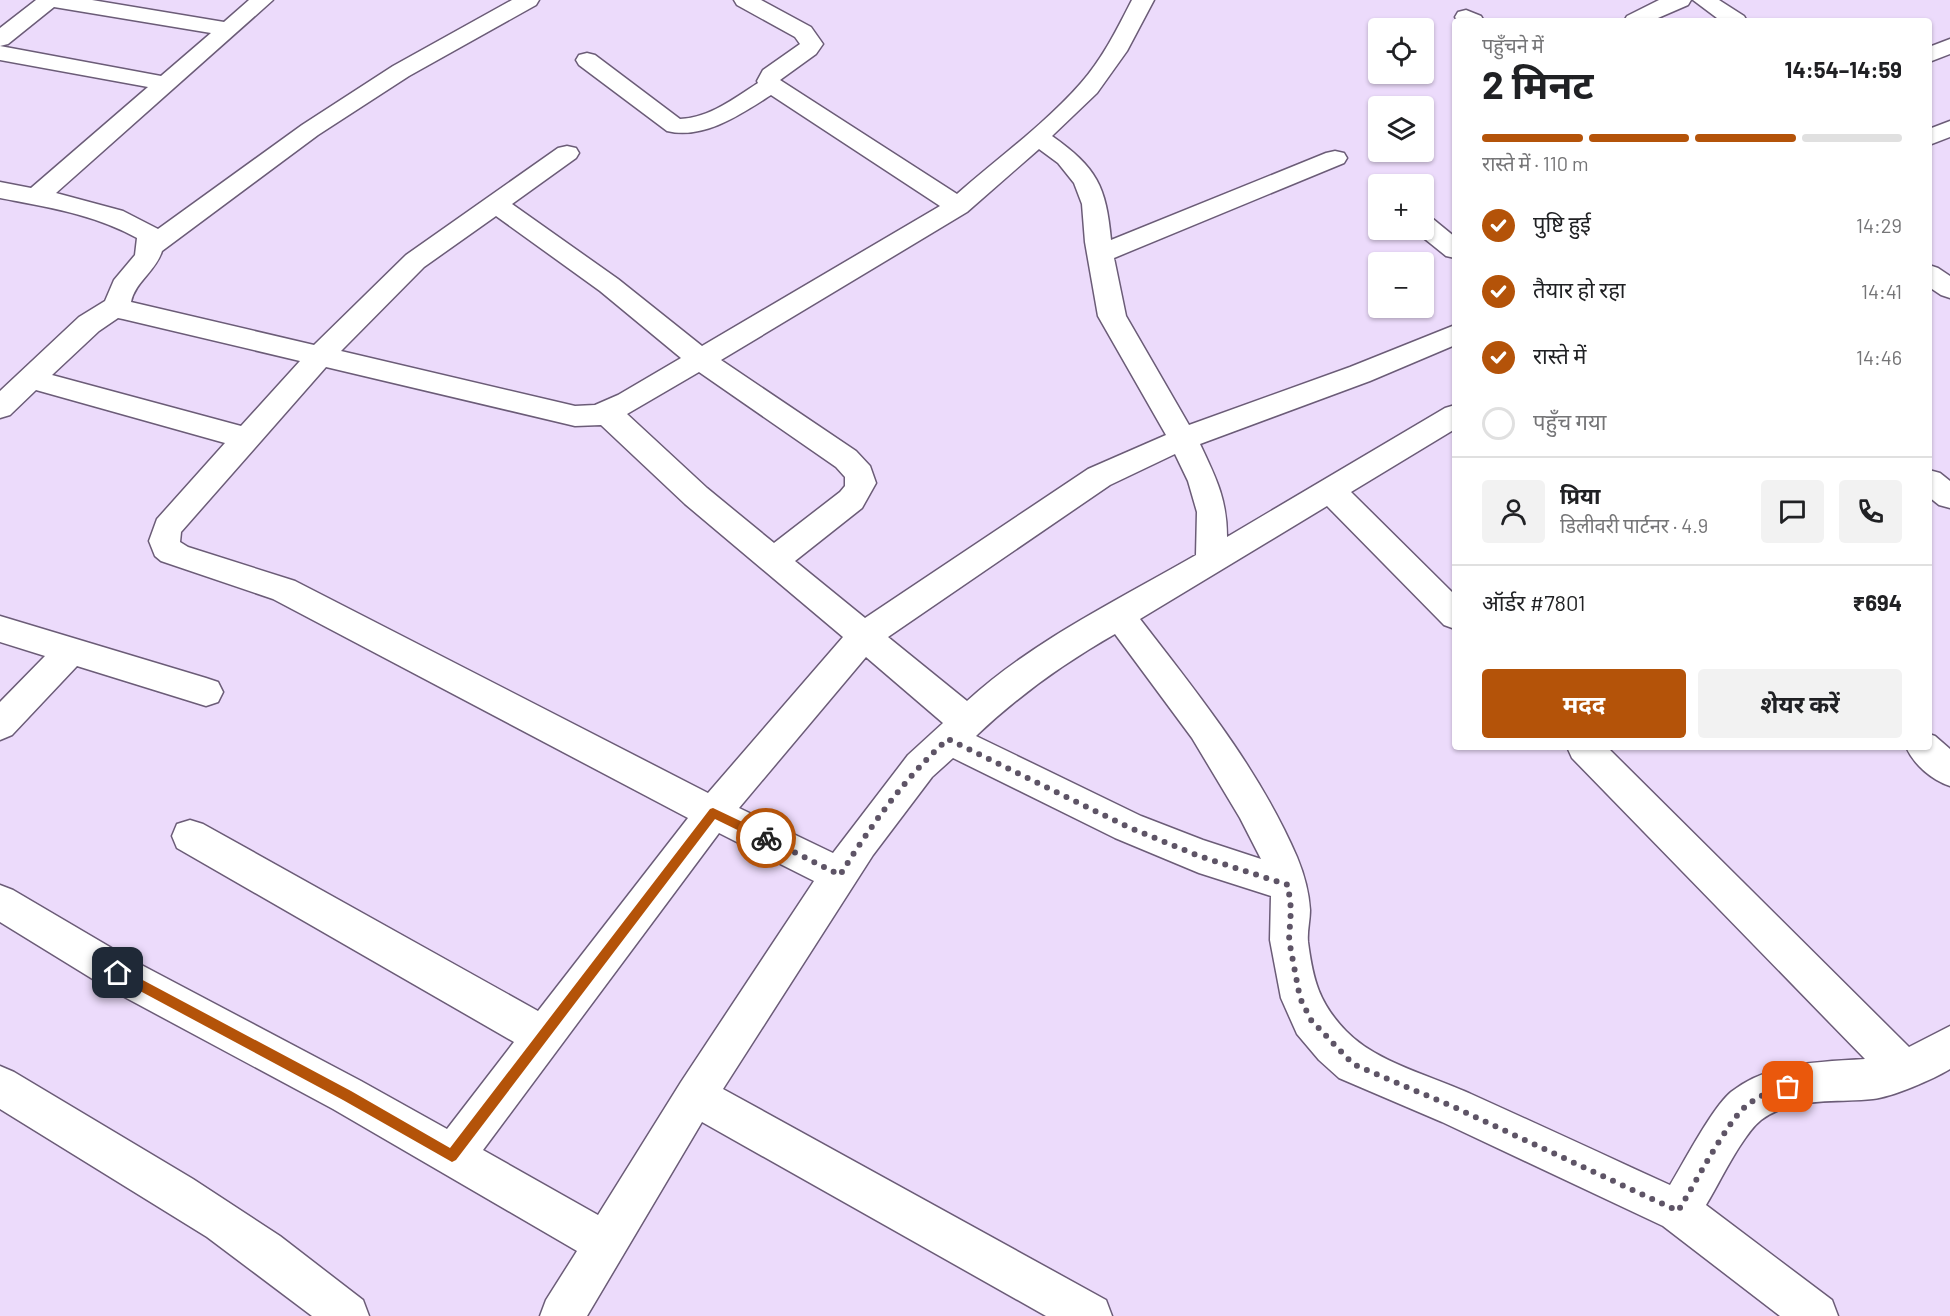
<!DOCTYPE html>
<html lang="hi">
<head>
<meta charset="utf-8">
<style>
  :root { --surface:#fff; --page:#f2f2f2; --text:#202124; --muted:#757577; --line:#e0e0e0; --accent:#b45309 }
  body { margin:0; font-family:Barlow,"Noto Sans Devanagari",sans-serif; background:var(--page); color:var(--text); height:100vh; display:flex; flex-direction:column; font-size:22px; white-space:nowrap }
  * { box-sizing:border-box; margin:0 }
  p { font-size:20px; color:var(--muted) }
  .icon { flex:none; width:33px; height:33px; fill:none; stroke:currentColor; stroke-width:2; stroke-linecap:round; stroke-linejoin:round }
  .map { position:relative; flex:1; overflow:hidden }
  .sheet { position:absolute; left:1452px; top:18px; width:480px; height:732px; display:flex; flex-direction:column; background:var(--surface); border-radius:6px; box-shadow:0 2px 4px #0004 }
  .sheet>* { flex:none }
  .controls { position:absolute; left:1368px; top:18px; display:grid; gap:12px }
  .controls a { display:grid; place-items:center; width:66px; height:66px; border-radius:6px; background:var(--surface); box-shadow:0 2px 4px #0004; font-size:30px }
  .pin { position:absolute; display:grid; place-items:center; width:51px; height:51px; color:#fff; margin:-26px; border-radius:12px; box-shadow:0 3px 9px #0006 }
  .courier { position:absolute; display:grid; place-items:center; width:60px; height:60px; margin:-30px; border:4px solid #b45309; border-radius:50%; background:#fff; color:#222; box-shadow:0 2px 8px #0007 }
  .headline em { font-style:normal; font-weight:700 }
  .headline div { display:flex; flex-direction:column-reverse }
  .headline { display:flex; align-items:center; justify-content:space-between; height:102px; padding:0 30px }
  h1 { font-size:39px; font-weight:700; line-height:45px }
  .bar { display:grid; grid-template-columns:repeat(4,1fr); gap:9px 6px; align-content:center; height:72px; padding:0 30px }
  .bar i { height:8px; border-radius:4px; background:var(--line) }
  .bar .selected { background:var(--accent) }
  .bar p { grid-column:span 4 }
  .line { display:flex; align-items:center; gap:15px; padding:0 30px; border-top:2px solid var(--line) }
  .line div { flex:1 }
  .round { display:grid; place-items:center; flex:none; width:63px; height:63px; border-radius:6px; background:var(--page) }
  ol { padding:0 30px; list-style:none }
  li { display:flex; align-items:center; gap:18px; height:66px }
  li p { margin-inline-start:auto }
  li .icon { padding:6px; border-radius:50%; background:var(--accent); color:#fff; stroke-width:4 }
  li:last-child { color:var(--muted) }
  li i { width:33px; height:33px; border:3px solid var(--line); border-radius:50% }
  .primary-button { display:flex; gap:12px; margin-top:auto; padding:12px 30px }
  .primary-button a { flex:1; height:69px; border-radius:6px; background:var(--accent); color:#fff; font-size:24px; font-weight:700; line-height:69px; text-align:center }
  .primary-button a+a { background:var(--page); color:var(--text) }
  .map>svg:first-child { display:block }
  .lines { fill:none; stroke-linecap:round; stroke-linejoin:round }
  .street-casing { stroke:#6b5c77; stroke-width:3 }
  .street { fill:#fff; fill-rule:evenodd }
  .route { fill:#b45309 }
  .done { stroke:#5e5466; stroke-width:6; stroke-dasharray:0 10.8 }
</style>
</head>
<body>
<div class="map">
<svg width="1950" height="1316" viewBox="0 0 1950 1316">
  <rect width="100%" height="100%" fill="#ecdbfb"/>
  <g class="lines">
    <g class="street-casing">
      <path id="street" d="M36,0H92L224,22L249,0H273L56,193L123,211L158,229L302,125L393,66L512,0H539L536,5L409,76L318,135L162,251C156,271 135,282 131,302L314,345L406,255L558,148L567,146L576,148L579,153L576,158L512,204L618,279L702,346L940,206L771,95C741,114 704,140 667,131L579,65L576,60L579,55L587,53L595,55L680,119C709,118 735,98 758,83L757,81L763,70L800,44L795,37L737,5L734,0H761L811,27L823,44L816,54L780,80L957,194C998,158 1045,124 1081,83C1103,58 1117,29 1132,0H1154L1127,51L1097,93L1052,136C1097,168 1106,186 1111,240L1326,153L1335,151L1344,153L1347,158L1344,163L1114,258L1126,316L1189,425L1350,367L1455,325V345L1370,381L1200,444C1216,478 1227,499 1227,537L1445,408L1455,405V429L1351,492L1455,595V629L1444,625L1327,506L1140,619C1198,694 1259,769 1297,857C1304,874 1309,892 1310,910C1310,921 1307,931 1308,942C1313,980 1319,1003 1346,1031C1377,1063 1432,1076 1471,1094C1538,1124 1604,1155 1670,1185C1684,1162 1712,1108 1731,1092C1769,1062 1819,1062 1865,1059L1572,758L1567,747H1607L1909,1047L1950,1026V1069C1934,1079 1892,1097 1873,1099C1836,1103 1793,1096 1761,1120C1742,1135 1719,1184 1706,1205L1832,1300L1838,1316H1780L1663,1226L1442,1122L1339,1078L1319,1060L1297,1034L1281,998L1270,940L1271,896L1199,873L1115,838L953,758L932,777L873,855L723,1089L1106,1300L1112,1316H1046L702,1122L587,1316H540L546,1300L577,1251L333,1109L104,986L0,922V885L13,890L132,960L361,1081L447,1129L514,1042L177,848L172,836L177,824L190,820L203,824L538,1011L688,818L273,599L161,561L155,556L149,541L157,519L225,443L36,390L10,415L0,418V391L79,317L105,301L114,280L135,255L137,238C94,214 47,207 0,198V182L31,188L148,87L0,60V46L161,76L211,33L54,7L8,44L0,46V28ZM1039,149L1058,163L1074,183L1082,204L1085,242L1098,316L1166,435L1088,469L865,618L795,561L862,508L876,483L870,466L856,451L721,360L967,212ZM496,216L600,291L681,358L618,395L595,405L575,406L341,351L424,267ZM118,318L123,319L300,361L241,426L52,375L99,331ZM326,367L575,426L601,425L685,504L843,637L708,793L295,581L188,547L180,542L181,532ZM699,372L836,467L845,477V486L840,492L774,543L707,488L627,414ZM1175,454L1188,481L1197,512L1196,555C1118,600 1034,640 967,701L888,637L1110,485ZM1115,634L1192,738L1240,818L1261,859L1203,840L1141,816L976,736C1018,696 1064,663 1115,634ZM866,657L943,723L908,755L833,853L739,808ZM719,833L814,881L681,1082L598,1215L483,1150Z
        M1659,0H1691L1688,5L1651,21H1624L1627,16Z
        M1693,0H1719L1744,16L1747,21H1721Z
        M1466,10L1481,16L1484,21H1458L1455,17L1458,12Z
        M1950,39V54L1929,62V47Z
        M1950,121V137L1929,145V129Z
        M1424,217L1433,219L1455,237V258L1446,256L1415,231L1424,230Z
        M1929,265L1938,268L1950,276V298L1941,295L1929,287Z
        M1929,470L1940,473L1950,481V508L1939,505L1929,497Z
        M0,616L206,678L218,682L223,692L218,702L206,706L77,666L12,735L0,740V702L45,656L0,642Z
        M1929,734L1935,736L1950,749V786C1932,780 1914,765 1906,747H1929Z
        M0,1066L14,1072L193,1179L280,1236L363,1300L369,1316H312L207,1237L0,1109Z"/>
    </g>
    <use href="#street" class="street"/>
  </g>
  <path class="route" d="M713,808L770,835V842H762L715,819L456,1160L452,1162L343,1100L114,977L113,973L114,969H122L351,1091L450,1148L710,809Z"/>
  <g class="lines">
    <path class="done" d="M766,838L840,875C870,827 905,777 948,739L1128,827L1199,856L1288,885L1291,909L1289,940L1300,998L1311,1020L1353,1064L1456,1108L1678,1211C1694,1186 1726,1123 1746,1106C1758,1096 1773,1090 1788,1087"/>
  </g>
</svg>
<div class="controls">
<a><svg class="icon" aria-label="locate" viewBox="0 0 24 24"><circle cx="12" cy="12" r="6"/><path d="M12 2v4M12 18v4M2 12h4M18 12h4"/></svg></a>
<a><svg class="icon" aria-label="layers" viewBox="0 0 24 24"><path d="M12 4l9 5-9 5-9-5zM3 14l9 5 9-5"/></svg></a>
<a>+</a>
<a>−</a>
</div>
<div class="pin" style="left:1788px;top:1087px;background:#ea580c"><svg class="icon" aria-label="bag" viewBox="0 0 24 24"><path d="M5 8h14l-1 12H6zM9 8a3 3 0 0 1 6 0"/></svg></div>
<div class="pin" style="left:118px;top:973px;background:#1f2937"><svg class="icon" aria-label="home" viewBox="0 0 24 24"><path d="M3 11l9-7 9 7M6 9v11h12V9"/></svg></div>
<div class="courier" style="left:766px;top:838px"><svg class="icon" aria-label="bike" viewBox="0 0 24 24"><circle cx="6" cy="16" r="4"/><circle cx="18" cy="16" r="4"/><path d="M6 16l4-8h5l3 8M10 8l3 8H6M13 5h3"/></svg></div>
<section class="sheet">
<div class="headline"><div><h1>2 मिनट</h1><p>पहुँचने में</p></div><em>14:54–14:59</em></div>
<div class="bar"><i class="selected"></i><i class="selected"></i><i class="selected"></i><i></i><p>रास्ते में · 110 m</p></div>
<ol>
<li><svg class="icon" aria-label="check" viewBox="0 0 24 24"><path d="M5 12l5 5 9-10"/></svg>पुष्टि हुई<p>14:29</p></li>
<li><svg class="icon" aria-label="check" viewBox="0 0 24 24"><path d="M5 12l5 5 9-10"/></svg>तैयार हो रहा<p>14:41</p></li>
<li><svg class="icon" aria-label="check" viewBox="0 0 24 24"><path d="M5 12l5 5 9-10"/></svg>रास्ते में<p>14:46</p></li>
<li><i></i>पहुँच गया</li>
</ol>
<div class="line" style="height:108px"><a class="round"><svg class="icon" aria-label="person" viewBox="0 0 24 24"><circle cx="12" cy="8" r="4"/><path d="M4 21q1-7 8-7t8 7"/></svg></a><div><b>प्रिया</b><p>डिलीवरी पार्टनर · 4.9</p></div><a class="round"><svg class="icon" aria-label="chat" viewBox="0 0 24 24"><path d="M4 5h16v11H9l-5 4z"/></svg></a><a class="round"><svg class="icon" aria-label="phone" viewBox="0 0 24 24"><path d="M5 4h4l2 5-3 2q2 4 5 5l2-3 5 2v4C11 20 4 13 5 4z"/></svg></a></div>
<div class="line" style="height:78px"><div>ऑर्डर #7801</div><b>₹694</b></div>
<div class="primary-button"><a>मदद</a><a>शेयर करें</a></div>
</section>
</div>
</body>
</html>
